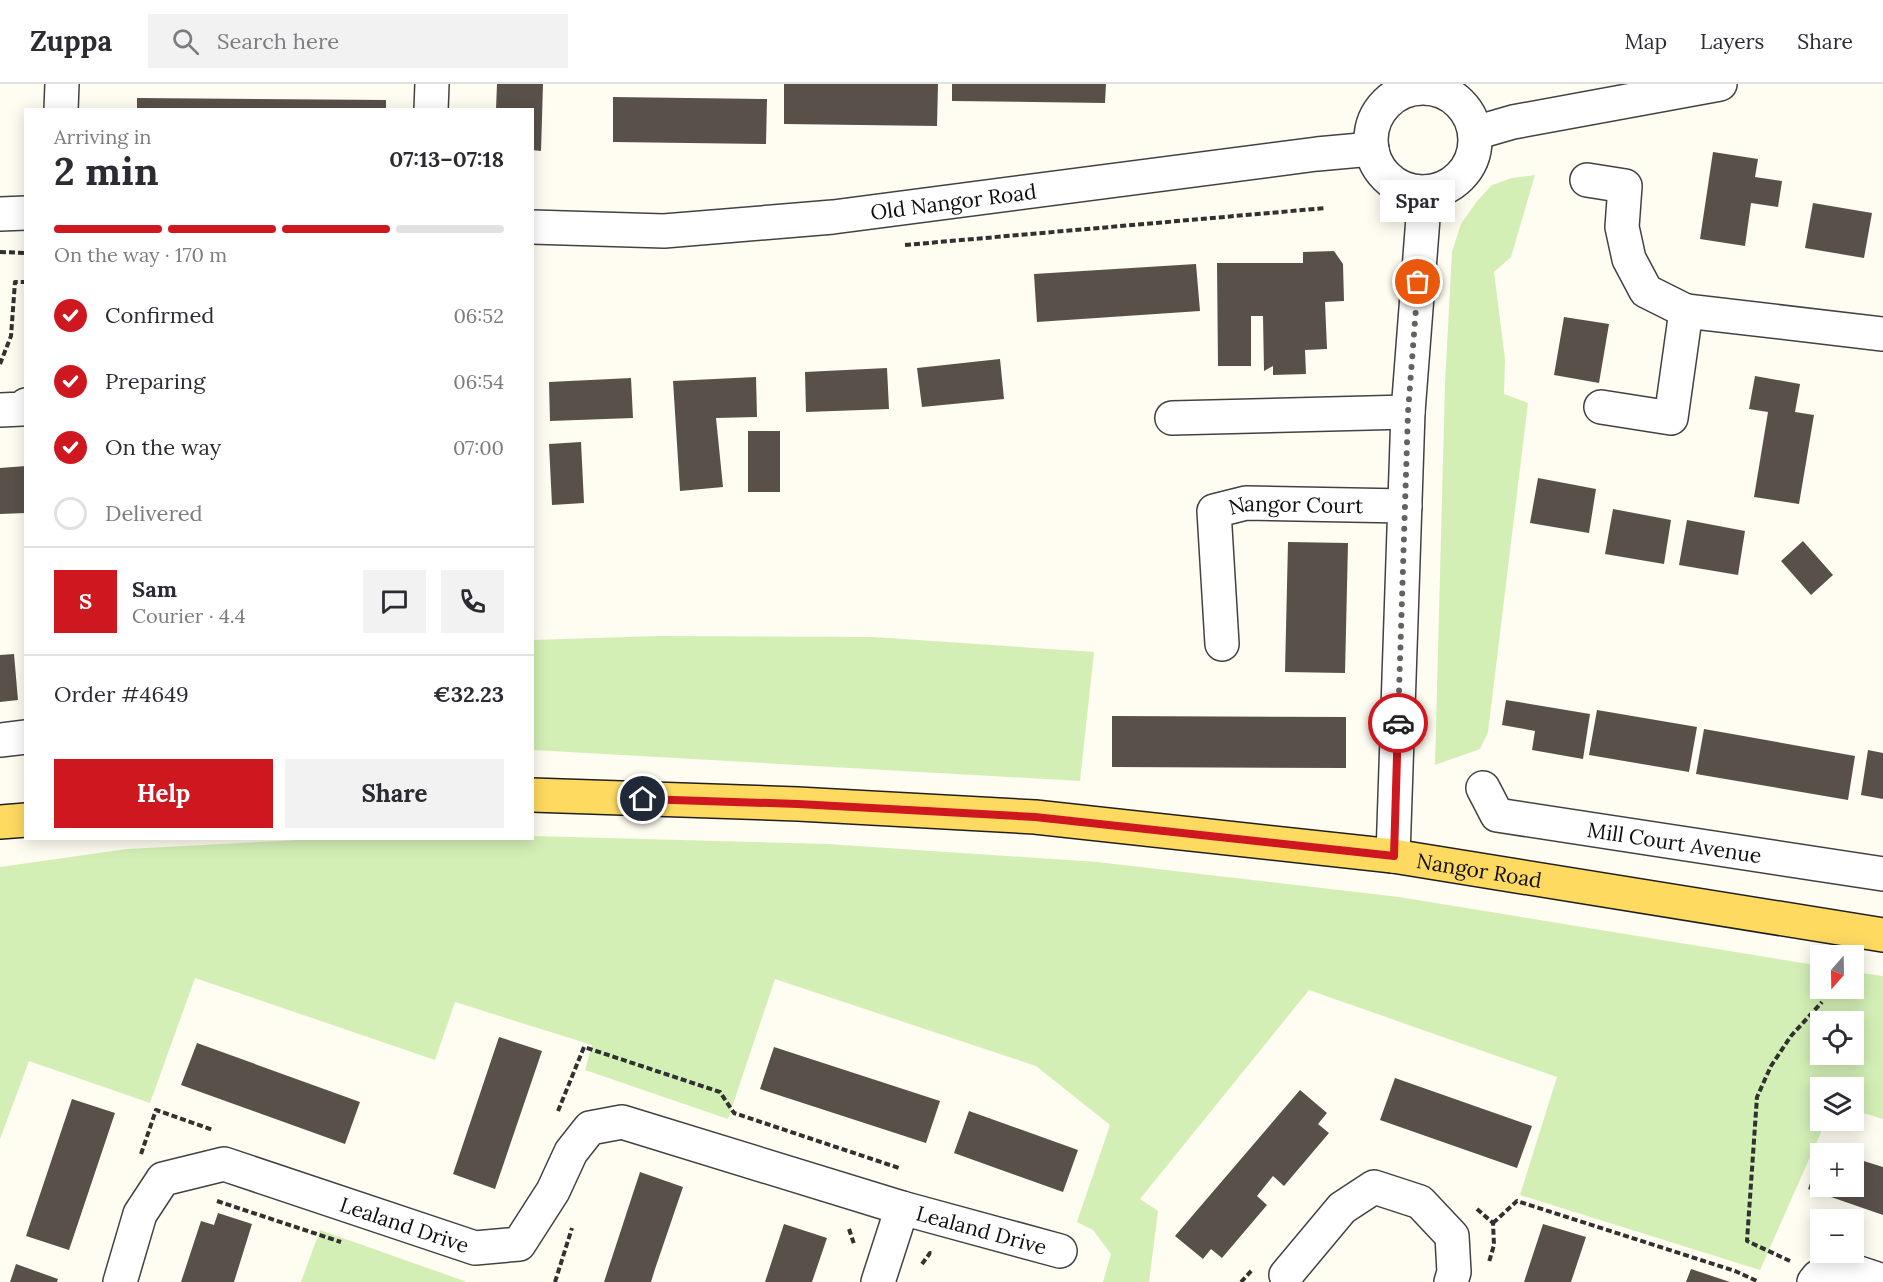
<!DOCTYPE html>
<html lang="en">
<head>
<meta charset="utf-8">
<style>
  :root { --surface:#fff; --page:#f2f2f3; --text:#2b2b33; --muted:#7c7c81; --line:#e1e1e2; --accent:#cf171f }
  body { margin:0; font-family:Lora,serif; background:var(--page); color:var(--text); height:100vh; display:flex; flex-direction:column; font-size:22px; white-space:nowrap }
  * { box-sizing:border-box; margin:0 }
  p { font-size:20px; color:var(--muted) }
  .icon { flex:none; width:33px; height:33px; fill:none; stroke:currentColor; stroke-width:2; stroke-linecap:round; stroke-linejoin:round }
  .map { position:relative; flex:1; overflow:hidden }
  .sheet { position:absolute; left:24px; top:24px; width:510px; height:732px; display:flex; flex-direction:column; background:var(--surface); border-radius:0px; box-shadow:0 3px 15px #0003 }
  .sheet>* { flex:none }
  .needle { width:39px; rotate:200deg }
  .controls { position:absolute; left:1810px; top:861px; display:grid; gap:12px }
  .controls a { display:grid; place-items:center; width:54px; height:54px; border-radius:0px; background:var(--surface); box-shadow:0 3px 15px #0003; font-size:30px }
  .pin { position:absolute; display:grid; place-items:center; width:51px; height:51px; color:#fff; margin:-26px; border:3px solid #fff; border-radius:50%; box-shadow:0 2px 6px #0007 }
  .courier { position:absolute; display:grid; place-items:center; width:60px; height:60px; margin:-30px; border:4px solid #cf171f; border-radius:50%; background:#fff; color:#222; box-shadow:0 2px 8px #0007 }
  .bubble { position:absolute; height:42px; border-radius:0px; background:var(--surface); box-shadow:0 3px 15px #0003; font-size:20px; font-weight:700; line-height:42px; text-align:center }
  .headline em { font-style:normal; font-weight:700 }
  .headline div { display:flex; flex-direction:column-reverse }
  .headline { display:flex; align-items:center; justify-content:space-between; height:102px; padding:0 30px }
  h1 { font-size:39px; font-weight:700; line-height:45px }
  .bar { display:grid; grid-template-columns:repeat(4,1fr); gap:9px 6px; align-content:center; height:72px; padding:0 30px }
  .bar i { height:8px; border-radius:4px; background:var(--line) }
  .bar .current { background:var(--accent) }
  .bar p { grid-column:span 4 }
  .line { display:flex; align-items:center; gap:15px; padding:0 30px; border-top:2px solid var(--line) }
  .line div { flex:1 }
  .round { display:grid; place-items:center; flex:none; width:63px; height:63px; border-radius:0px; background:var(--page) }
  ol { padding:0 30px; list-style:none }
  li { display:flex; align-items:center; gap:18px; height:66px }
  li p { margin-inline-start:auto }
  li .icon { padding:6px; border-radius:50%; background:var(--accent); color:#fff; stroke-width:4 }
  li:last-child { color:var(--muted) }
  li i { width:33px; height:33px; border:3px solid var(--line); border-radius:50% }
  .action { display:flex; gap:12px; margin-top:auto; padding:12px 30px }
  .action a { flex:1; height:69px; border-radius:0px; background:var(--accent); color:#fff; font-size:24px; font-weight:700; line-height:69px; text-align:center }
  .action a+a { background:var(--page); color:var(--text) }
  header { display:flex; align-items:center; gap:36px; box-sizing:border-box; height:84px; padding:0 30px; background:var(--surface); border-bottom:2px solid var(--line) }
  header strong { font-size:28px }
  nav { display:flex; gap:33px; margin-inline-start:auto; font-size:21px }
  .search { width:420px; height:54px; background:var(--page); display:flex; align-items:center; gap:15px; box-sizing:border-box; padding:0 21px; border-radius:0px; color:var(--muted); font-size:22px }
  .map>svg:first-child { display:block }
  .green { fill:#d3efb6; fill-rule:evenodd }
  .building { fill:#59504a }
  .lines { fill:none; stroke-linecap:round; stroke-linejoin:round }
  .minor-casing { stroke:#424242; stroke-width:36 }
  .major-casing { stroke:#202020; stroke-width:36 }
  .path { stroke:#313131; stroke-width:4; stroke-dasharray:6 3; stroke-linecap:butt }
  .minor { stroke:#fff; stroke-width:33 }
  .major { stroke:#ffda61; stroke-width:33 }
  .done { stroke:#63625e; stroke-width:6; stroke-dasharray:0 10.8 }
  .route { stroke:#cf171f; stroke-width:8 }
  .labels { text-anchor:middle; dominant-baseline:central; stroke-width:6; stroke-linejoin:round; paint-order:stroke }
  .street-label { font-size:21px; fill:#0f0f0f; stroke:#fff }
</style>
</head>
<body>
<header>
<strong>Zuppa</strong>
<div class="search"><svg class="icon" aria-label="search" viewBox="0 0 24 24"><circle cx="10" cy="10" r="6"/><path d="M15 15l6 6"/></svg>Search here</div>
<nav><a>Map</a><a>Layers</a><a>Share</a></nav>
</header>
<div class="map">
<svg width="1883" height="1198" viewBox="0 0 1883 1198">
  <rect width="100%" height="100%" fill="#fffcf1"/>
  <path class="green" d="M1535,91L1511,173L1494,188L1505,275L1504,310L1528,319L1488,648L1480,665L1435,681L1445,300L1452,168L1461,140L1477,117L1492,101L1512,94Z
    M659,552L873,553L1094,568L1080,697L533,666V556Z
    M533,752L827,760L1097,778L1399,813L1821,882V904H1854V888L1883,892V1035L1854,1026V1004H1821V1036L1826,1037L1760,1186L1520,1111L1557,993L1309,906L1140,1115L1158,1127L1149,1198H1103L1111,1170L1093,1146L1077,1138L1110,1041L1036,982L775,895L728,1035L585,986L592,961L455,918L435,976L195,894L150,1019L29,977L0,1055V783L127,765L318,755L532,754ZM1821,938H1854V970H1821Z
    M320,1146L467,1198H301Z"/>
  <path class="building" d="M497,0H543L541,67L532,66V26H496Z
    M784,0H938L937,42L784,40Z
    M952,0H1106L1105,19L952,17Z
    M613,13L767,15L766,60L613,58Z
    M137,14L386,16V26H137Z
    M1713,68L1758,75L1755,93L1782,97L1778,123L1751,119L1745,162L1700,155Z
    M1813,119L1872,129L1864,174L1805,164Z
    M1334,167L1343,180L1344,217L1325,218L1327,265L1305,266L1306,290L1273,291V282L1264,287L1263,232H1251V282H1218L1217,179H1303V168Z
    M1196,180L1200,227L1037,238L1034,190Z
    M1564,233L1609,240L1599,299L1554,291Z
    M1000,275L1004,315L922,323L917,284Z
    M887,284L889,325L806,328L805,288Z
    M1755,292L1800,300L1795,328L1814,331L1799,420L1754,413L1768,328L1749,325Z
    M756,293L757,333L716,334L723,403L680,407L673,297Z
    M631,294L633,334L550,337L549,298Z
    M748,347H780V408H748Z
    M581,358L584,419L552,421L549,360Z
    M26,382V429L0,430V384Z
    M1538,394L1596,405L1589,449L1530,439Z
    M1613,425L1671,436L1664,480L1605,470Z
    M1687,436L1745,447L1738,491L1679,481Z
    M1803,457L1833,491L1811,511L1781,477Z
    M1288,458L1348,459L1345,589L1285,588Z
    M14,570L18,616L0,618V571Z
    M1506,616L1590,630L1583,675L1532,666L1535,647L1502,641Z
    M1597,626L1697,643L1689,688L1589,671Z
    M1112,632L1346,633V684L1112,683Z
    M1704,645L1855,672L1848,716L1696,690Z
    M1868,666L1883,669V715L1861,711Z
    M499,953L542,967L495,1105L453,1090Z
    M197,959L360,1018L345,1060L181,1001Z
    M774,963L940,1017L926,1059L760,1005Z
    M1395,994L1532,1042L1517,1084L1380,1036Z
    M1300,1006L1327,1029L1318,1040L1329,1049L1284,1102L1273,1092L1257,1112L1267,1121L1222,1174L1211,1165L1203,1175L1175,1152Z
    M72,1015L115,1029L69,1166L26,1152Z
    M969,1027L1078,1066L1063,1108L954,1069Z
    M1823,1062L1842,1069L1821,1070V1102H1854V1074L1883,1083V1131L1808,1105Z
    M640,1088L683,1103L655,1185L651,1198H604Z
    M218,1129L252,1140L234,1198H181L201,1137L214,1141Z
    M784,1140L827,1154L812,1198H765Z
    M1543,1140L1586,1153L1571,1198H1524Z
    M16,1180L58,1195L57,1198H10Z
    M1691,1185L1730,1198H1686Z"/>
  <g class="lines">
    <g class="minor-casing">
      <g id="minor">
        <circle cx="1423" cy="56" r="52"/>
        <path d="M61,26L62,0"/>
        <path d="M431,26L432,0"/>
        <path d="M1475,49L1513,38L1720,0"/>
        <path d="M1587,96L1625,102L1622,143L1629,175L1646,207L1686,227"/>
        <path d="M0,130L26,129"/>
        <path id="s1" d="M532,143L664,147L833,133L1317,70L1372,65"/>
        <path d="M1601,323L1671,334L1686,227L1883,250"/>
        <path d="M0,326L22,325L26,321"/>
        <path d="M1172,334L1408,328"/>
        <path id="s2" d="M1222,560L1214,427L1246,419L1405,422"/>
        <path d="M0,656L26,653"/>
        <path id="s3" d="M1483,704L1497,731L1883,790"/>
        <path d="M1393,772L1408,328L1425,108"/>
        <path d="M1286,1191L1342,1124L1374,1103L1420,1118L1452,1152L1454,1188L1451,1198"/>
        <path id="s4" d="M120,1198L140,1130L163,1095L224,1080L475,1164L519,1160L553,1107L571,1068L590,1044L622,1038L902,1124L1060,1167"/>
        <path d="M878,1198L902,1124"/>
        <path d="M1814,1198L1818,1193L1856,1188L1883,1197"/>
      </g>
    </g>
    <g class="major-casing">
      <g id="major">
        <path id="s5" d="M532,711L798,720L1035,733L1393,772L1883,851"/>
        <path d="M0,738L26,736"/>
      </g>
    </g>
    <path class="path" d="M905,161L1326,124
      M0,168L26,169
      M0,280L11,252L15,198H26
      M558,1027L584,963L720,1008L734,1029L899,1084
      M141,1070L156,1026L213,1046
      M217,1117L341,1158
      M1477,1125L1493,1139L1494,1161L1489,1178
      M1493,1139L1517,1117L1735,1187L1759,1198
      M849,1145L854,1160
      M1790,1177L1747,1157L1757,1013L1771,982L1791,952L1822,918
      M922,1180L930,1169H933
      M555,1198L572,1144
      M1241,1198L1253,1185"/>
    <use href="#minor" class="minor"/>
    <use href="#major" class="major"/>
  </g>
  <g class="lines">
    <path class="done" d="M1398,639L1408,328L1418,198"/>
    <path class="route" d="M643,715L798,720L1035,733L1394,772L1398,639"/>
  </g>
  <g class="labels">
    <g class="street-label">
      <text stroke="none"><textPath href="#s1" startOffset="423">Old Nangor Road</textPath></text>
      <text stroke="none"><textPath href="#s2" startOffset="216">Nangor Court</textPath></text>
      <text stroke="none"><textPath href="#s3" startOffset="210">Mill Court Avenue</textPath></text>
      <text stroke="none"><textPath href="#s5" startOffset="951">Nangor Road</textPath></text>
      <text stroke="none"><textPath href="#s4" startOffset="366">Lealand Drive</textPath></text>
      <text stroke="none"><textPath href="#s4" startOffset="1029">Lealand Drive</textPath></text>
    </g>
  </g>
</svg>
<div class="controls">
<a><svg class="needle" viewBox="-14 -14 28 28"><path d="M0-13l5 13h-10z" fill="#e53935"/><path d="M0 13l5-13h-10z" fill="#7c7c81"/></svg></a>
<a><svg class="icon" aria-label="locate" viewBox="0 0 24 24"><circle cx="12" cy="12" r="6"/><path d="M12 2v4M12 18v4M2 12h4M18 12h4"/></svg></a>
<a><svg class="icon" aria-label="layers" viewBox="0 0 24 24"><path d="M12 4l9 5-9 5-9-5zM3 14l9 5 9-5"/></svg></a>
<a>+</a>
<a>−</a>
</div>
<div class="pin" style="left:1418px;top:198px;background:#ea580c"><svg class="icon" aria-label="bag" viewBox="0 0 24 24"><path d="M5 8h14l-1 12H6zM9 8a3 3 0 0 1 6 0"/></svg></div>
<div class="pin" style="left:643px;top:715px;background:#1f2937"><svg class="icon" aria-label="home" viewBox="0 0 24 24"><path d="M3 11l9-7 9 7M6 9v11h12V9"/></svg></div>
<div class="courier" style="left:1398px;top:639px"><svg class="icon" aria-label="car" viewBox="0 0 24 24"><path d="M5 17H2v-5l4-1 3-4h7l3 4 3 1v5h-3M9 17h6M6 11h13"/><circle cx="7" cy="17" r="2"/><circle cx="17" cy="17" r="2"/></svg></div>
<div class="bubble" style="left:1380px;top:96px;width:75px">Spar</div>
<section class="sheet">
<div class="headline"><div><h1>2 min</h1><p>Arriving in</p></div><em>07:13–07:18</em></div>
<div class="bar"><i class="current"></i><i class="current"></i><i class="current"></i><i></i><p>On the way · 170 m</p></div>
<ol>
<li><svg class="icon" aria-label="check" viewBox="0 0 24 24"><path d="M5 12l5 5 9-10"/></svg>Confirmed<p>06:52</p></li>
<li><svg class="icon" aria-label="check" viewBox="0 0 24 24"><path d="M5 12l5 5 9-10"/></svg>Preparing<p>06:54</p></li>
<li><svg class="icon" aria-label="check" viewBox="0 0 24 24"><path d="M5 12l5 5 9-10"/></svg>On the way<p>07:00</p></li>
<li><i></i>Delivered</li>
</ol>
<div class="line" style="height:108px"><b class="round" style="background:var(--accent);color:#fff">S</b><div><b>Sam</b><p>Courier · 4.4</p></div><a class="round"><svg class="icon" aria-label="chat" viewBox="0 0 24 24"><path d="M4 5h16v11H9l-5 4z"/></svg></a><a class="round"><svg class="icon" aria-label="phone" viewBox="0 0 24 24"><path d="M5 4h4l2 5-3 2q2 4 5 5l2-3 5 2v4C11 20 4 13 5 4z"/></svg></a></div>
<div class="line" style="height:78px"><div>Order #4649</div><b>€32.23</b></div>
<div class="action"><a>Help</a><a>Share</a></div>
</section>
</div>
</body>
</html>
